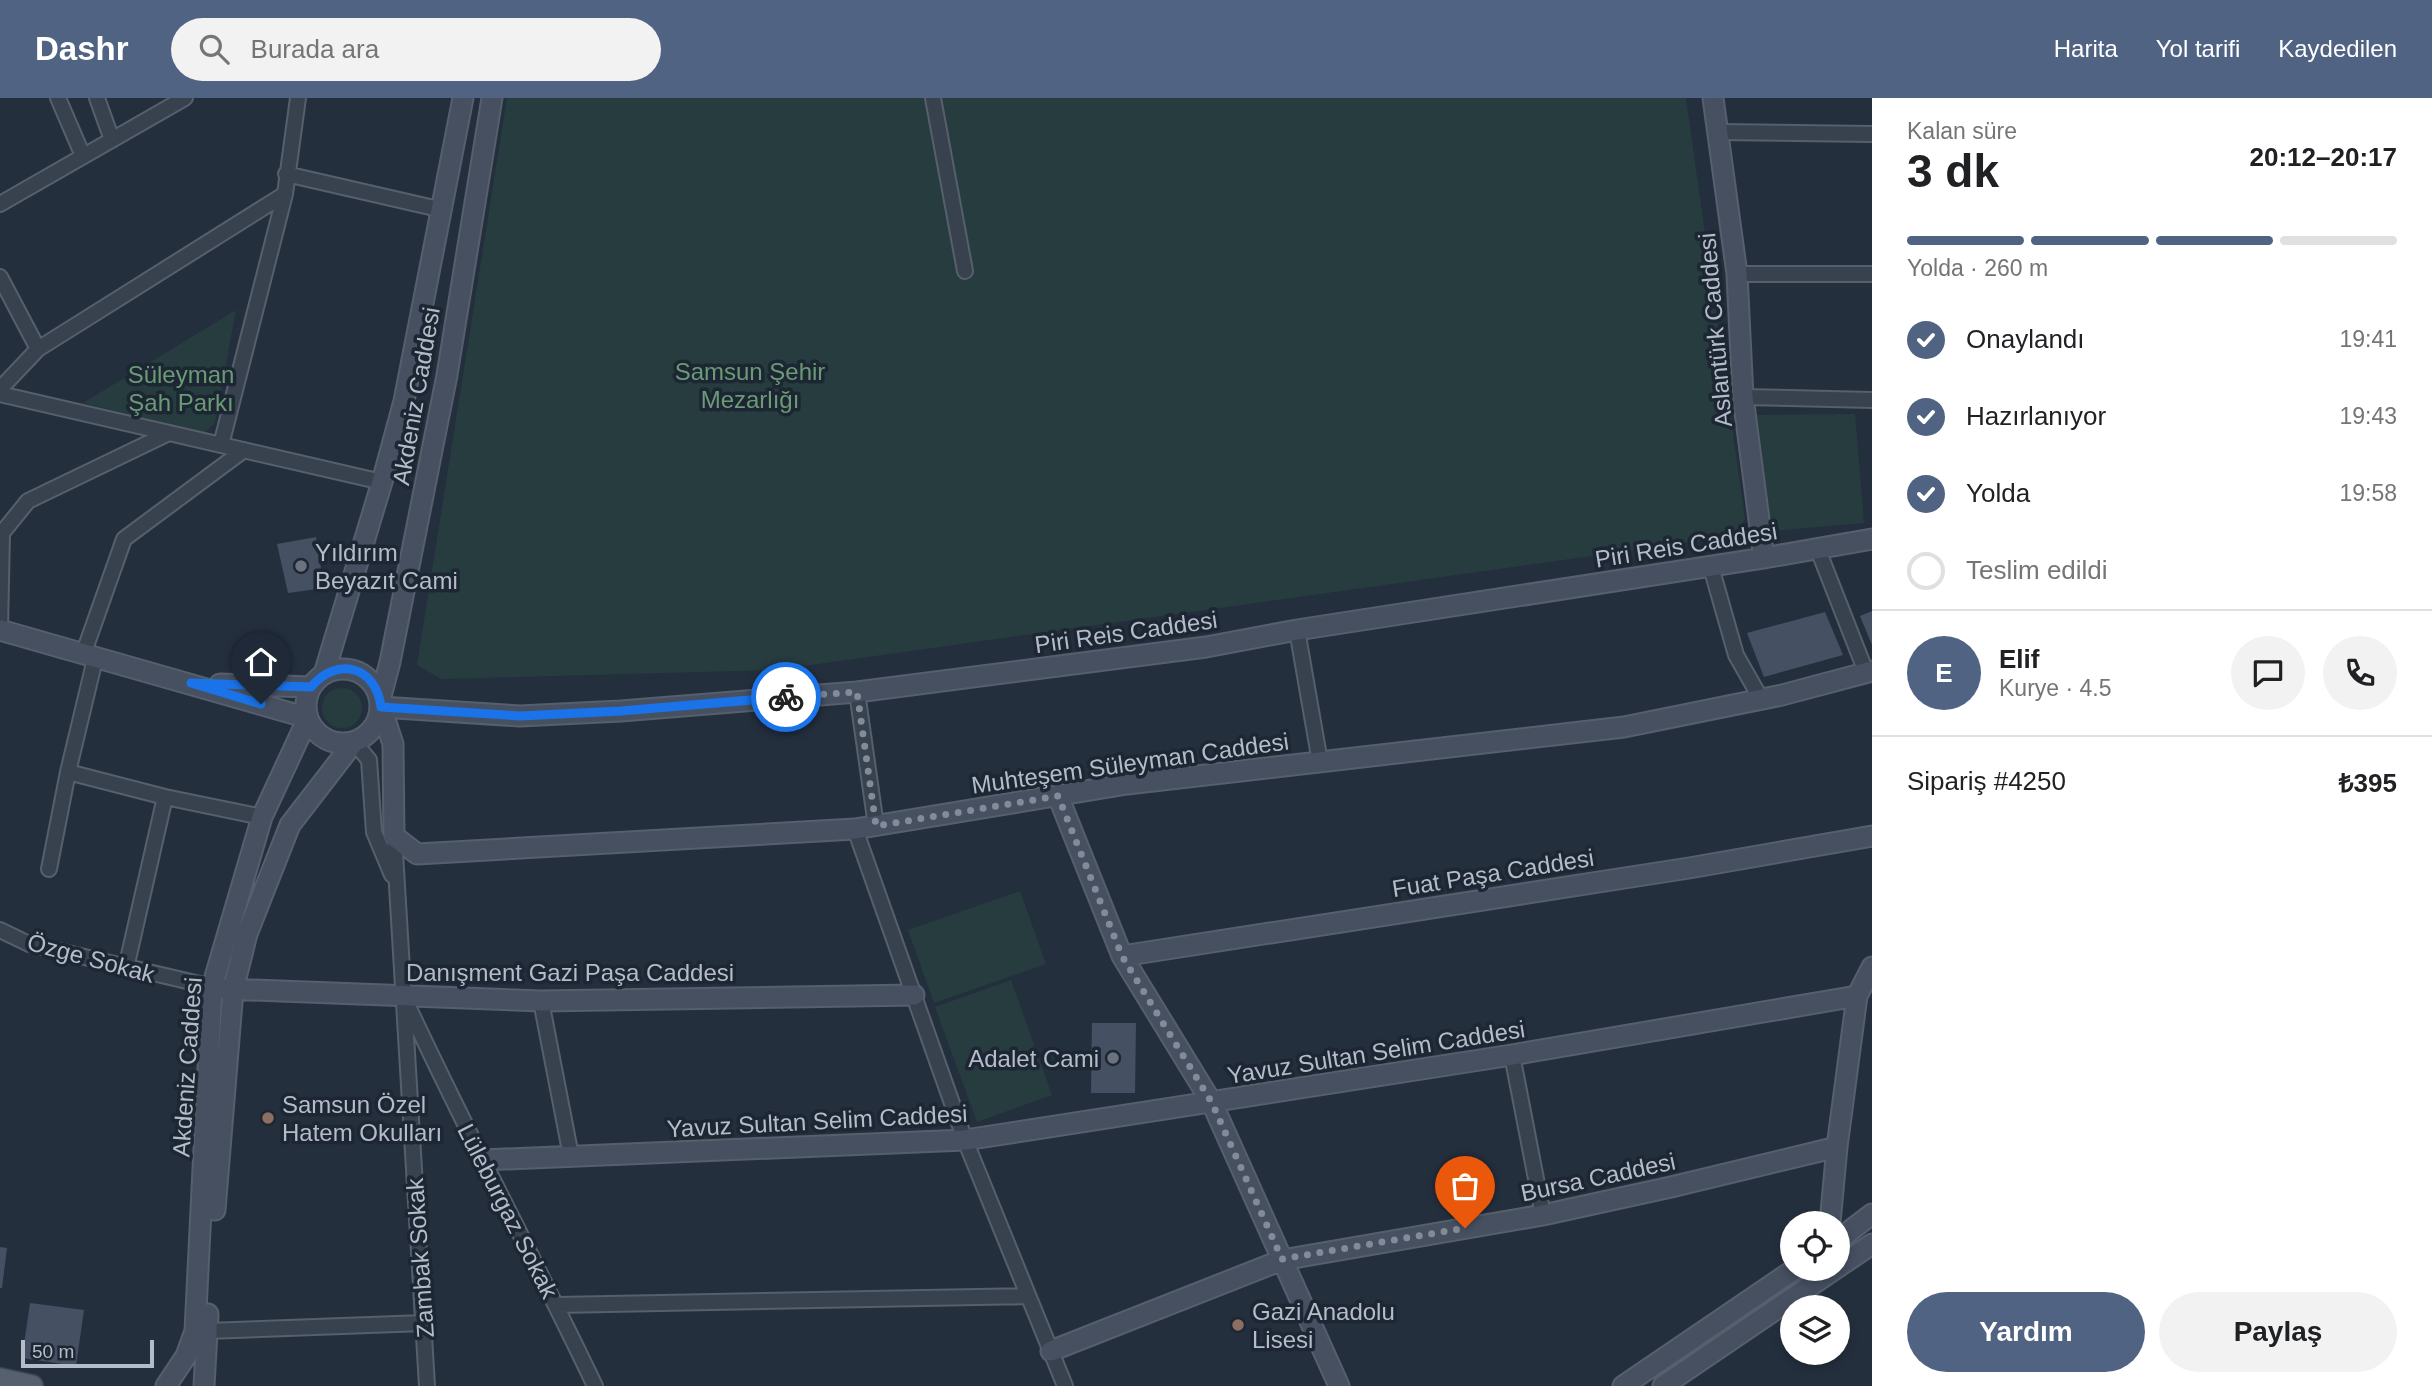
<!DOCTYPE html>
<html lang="tr">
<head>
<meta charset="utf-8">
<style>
  :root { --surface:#fff; --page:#f2f2f2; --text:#202124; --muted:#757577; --line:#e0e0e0; --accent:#506383 }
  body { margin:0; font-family:Arial,sans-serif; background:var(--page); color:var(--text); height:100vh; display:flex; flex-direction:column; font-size:26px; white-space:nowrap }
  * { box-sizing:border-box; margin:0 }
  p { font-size:23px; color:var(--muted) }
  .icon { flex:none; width:38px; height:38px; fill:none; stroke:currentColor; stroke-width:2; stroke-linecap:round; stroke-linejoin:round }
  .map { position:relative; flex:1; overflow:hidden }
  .side { display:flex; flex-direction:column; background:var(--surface); width:560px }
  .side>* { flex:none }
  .controls { position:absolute; left:1780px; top:1113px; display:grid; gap:14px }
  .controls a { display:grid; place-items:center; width:70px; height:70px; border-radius:50%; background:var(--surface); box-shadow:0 4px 10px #0003; font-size:35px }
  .scale { position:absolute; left:21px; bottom:18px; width:133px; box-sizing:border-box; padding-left:7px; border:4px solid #b4bcc9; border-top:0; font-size:19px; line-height:24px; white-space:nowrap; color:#b4bcc9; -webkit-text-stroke:5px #1d2633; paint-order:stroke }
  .pin { position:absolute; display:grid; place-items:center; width:60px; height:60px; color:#fff; margin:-72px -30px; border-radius:50% 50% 50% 0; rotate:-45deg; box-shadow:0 0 7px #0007 }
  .pin .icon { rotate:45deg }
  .courier { position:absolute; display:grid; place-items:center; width:70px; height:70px; margin:-35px; border:5px solid #1a73e8; border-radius:50%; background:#fff; color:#222; box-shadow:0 2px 9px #0007 }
  .summary em { font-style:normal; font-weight:800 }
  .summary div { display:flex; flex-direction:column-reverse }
  .summary { display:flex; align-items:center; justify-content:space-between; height:119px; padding:0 35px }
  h1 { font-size:46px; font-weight:800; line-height:52px }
  .bar { display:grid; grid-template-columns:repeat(4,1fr); gap:10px 7px; align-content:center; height:84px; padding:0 35px }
  .bar i { height:9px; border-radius:5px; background:var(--line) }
  .bar .current { background:var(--accent) }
  .bar p { grid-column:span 4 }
  .line { display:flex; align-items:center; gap:18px; padding:0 35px; border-top:2px solid var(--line) }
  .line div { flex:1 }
  .round { display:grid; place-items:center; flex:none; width:74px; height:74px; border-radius:37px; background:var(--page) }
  ol { padding:0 35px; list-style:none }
  li { display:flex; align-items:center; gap:21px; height:77px }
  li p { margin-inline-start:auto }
  li .icon { padding:7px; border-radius:50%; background:var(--accent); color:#fff; stroke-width:4 }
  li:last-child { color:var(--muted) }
  li i { width:38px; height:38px; border:4px solid var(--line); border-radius:50% }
  .button { display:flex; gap:14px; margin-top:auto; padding:14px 35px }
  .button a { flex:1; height:80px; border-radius:42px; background:var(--accent); color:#fff; font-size:28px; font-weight:800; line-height:80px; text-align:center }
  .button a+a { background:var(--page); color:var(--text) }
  header { display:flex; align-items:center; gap:42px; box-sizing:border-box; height:98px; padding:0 35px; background:var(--accent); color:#fff }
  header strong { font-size:33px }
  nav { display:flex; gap:38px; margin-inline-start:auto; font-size:24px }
  .search { width:490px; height:63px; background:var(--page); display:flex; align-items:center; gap:18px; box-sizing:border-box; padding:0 24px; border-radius:38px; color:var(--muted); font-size:26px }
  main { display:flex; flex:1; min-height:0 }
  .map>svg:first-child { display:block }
  .green { fill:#263c3f }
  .building { fill:#455162 }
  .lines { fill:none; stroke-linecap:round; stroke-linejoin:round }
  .street-casing { stroke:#565f6c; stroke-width:18 }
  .secondary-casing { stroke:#565f6c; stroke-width:23 }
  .primary-casing { stroke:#414a57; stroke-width:24 }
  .street { stroke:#38414e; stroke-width:14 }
  .secondary { stroke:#465061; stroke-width:19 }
  .primary { stroke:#56606e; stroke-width:21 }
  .done { stroke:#828b98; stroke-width:7; stroke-dasharray:0 12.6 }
  .route { stroke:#1a73e8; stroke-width:9 }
  .worship-dot { fill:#6b7280; stroke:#1d2633; stroke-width:2.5 }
  .education-dot { fill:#8d6e63; stroke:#1d2633; stroke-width:2.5 }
  .labels { text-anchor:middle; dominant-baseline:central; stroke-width:7; stroke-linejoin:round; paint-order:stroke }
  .street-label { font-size:24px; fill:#b4bcc9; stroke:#1d2633 }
  .park-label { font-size:24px; fill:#6b9a76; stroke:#1d2633 }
  .poi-label { font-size:24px; fill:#b4bcc9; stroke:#1d2633; text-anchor:start }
</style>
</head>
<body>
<header>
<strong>Dashr</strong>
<div class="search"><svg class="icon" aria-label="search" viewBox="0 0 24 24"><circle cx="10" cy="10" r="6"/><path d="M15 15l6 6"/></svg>Burada ara</div>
<nav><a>Harita</a><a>Yol tarifi</a><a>Kaydedilen</a></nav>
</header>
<main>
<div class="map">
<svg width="1872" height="1288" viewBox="0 0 1872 1288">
  <rect width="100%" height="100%" fill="#242f3e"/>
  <path class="green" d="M507,0H1686L1745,421L1735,438L775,572L441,581L417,567Z
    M236,212L215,325L204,335L83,305Z
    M1855,316L1864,425L1772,433L1757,317Z
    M322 610a20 20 0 1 1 40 0a20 20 0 1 1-40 0Z
    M1020,793L1046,866L934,905L908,832Z
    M1011,882L1052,997L977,1024L935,909Z"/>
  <path class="building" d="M316,439L324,490L288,495L277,446Z
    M1872,513V547L1860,518Z
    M1825,514L1843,557L1764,579L1747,535Z
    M1092,925H1136L1135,995H1091Z
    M0,1149L7,1150L2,1190H0Z
    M30,1205L84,1212L76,1268L22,1260Z"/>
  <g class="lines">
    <g class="street-casing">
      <path id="street" d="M58,0L83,58
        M97,0L112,42
        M933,0L965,173
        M1718,34L1872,36
        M286,76L443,112
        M0,106L185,0
        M1737,176H1872
        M0,179L38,251
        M0,291L38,251L285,96
        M0,296L382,384
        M1743,299L1872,302
        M221,347L285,96L298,0
        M1817,449L1866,574
        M1711,469L1736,557L1761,601
        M0,531L2,435L28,403L169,335
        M1297,532L1320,664
        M84,554L124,441L244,352
        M857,594L876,728
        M354,644L369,662L374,734L392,777
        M68,674L165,699L262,719
        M855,731L965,1042L1065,1288
        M394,738L427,1288
        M49,771L68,674L96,557
        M0,832L29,846L221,891
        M126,870L165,699
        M541,903L571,1058
        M407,906C467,1035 534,1160 595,1288
        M1512,957L1543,1117
        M557,1207L1028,1198
        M206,1233L424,1225"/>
    </g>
    <g class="secondary-casing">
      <path id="secondary" d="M1713,0L1737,176L1743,299L1764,460
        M1872,441L1764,460L1297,532L1206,549L857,594L621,613L520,618L381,609L393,646L394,738L417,756L855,731L1127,686L1624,629L1782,597L1872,573
        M0,532L308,620L262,719L212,889L195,1233L186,1258L166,1288
        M306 608a37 37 0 1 1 74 0a37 37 0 1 1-74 0Z
        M324,576L382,384L404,303L463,0
        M220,586L311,589
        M380,602L390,564L447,277L492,0
        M1058,698L1122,858L1212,1005L1339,1288
        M1122,858L1689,770L1872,738
        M225,891L541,903L914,897
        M482,1062L965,1042L1512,957L1857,898
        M215,1112L233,892L247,836L290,727L354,644
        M1830,1125L1837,1049L1857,898L1872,869
        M1838,1142L1872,1116
        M1051,1253L1282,1162L1543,1117L1671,1089L1837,1049
        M204,1288L208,1216
        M1623,1288L1795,1171
        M1663,1288L1872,1146"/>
    </g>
    <g class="primary-casing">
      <path id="primary" d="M0,1281L32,1288"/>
    </g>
    <use href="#street" class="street"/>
    <use href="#secondary" class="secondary"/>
    <use href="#primary" class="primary"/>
  </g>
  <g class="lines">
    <path class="done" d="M786,599L857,594L876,728L1058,698L1122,858L1212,1005L1282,1161L1465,1130"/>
    <path class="route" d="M261,606L191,585L311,589C337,558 376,568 381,609L520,618L621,613L786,599"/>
  </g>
  <g class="worship-dot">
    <circle cx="301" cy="468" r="7"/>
    <circle cx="1113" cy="960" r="7"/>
  </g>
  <g class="education-dot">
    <circle cx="268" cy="1020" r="7"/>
    <circle cx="1238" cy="1227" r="7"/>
  </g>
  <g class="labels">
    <g class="street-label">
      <text transform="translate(1715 232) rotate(-95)">Aslantürk Caddesi</text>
      <text transform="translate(416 298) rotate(-80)">Akdeniz Caddesi</text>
      <text transform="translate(1686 447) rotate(-9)">Piri Reis Caddesi</text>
      <text transform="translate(1126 534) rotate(-8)">Piri Reis Caddesi</text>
      <text transform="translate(1130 665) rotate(-8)">Muhteşem Süleyman Caddesi</text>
      <text transform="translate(1493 775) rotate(-9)">Fuat Paşa Caddesi</text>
      <text transform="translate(91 860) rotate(15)">Özge Sokak</text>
      <text x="570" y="874">Danışment Gazi Paşa Caddesi</text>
      <text transform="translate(1376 954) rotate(-9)">Yavuz Sultan Selim Caddesi</text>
      <text transform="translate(187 969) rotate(-86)">Akdeniz Caddesi</text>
      <text transform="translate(817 1023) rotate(-3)">Yavuz Sultan Selim Caddesi</text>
      <text transform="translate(1598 1079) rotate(-12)">Bursa Caddesi</text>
      <text transform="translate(508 1113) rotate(63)">Lüleburgaz Sokak</text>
      <text transform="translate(420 1160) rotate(-94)">Zambak Sokak</text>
    </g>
    <g class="park-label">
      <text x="750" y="273">Samsun Şehir<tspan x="750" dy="28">Mezarlığı</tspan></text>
      <text x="181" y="276">Süleyman<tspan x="181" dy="28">Şah Parkı</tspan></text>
    </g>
    <g class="poi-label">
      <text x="315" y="454">Yıldırım<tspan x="315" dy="28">Beyazıt Cami</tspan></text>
      <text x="1099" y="960" text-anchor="end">Adalet Cami</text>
      <text x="282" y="1006">Samsun Özel<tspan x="282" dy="28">Hatem Okulları</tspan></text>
      <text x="1252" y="1213">Gazi Anadolu<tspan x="1252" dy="28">Lisesi</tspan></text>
    </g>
  </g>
</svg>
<div class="controls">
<a><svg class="icon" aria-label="locate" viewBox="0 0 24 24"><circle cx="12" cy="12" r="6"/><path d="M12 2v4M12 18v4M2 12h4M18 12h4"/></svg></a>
<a><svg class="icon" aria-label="layers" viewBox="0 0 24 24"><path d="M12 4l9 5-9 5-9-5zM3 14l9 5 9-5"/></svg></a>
</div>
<div class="scale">50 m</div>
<div class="pin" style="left:1465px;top:1130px;background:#ea580c"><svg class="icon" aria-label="bag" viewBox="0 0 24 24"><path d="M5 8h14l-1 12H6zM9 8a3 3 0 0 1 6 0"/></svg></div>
<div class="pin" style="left:261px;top:606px;background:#1f2937"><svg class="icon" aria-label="home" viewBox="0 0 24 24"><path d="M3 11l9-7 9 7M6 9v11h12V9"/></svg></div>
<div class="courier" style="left:786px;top:599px"><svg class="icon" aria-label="bike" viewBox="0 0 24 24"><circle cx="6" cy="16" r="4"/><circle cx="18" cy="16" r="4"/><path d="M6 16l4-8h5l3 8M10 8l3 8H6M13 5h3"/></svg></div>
</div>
<section class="side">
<div class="summary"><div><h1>3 dk</h1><p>Kalan süre</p></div><em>20:12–20:17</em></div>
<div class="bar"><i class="current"></i><i class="current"></i><i class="current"></i><i></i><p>Yolda · 260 m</p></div>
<ol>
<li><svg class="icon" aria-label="check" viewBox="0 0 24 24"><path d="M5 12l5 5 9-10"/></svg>Onaylandı<p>19:41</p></li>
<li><svg class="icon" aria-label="check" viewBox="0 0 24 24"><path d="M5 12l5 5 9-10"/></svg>Hazırlanıyor<p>19:43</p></li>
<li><svg class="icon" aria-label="check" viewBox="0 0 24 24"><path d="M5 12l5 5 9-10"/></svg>Yolda<p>19:58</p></li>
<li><i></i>Teslim edildi</li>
</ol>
<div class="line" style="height:126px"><b class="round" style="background:var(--accent);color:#fff">E</b><div><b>Elif</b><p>Kurye · 4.5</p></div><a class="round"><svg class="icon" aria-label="chat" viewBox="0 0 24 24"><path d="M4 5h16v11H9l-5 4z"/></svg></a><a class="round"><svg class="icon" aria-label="phone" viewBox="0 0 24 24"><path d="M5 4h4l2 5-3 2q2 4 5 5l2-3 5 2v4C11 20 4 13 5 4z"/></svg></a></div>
<div class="line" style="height:91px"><div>Sipariş #4250</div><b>₺395</b></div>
<div class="button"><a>Yardım</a><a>Paylaş</a></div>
</section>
</main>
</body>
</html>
